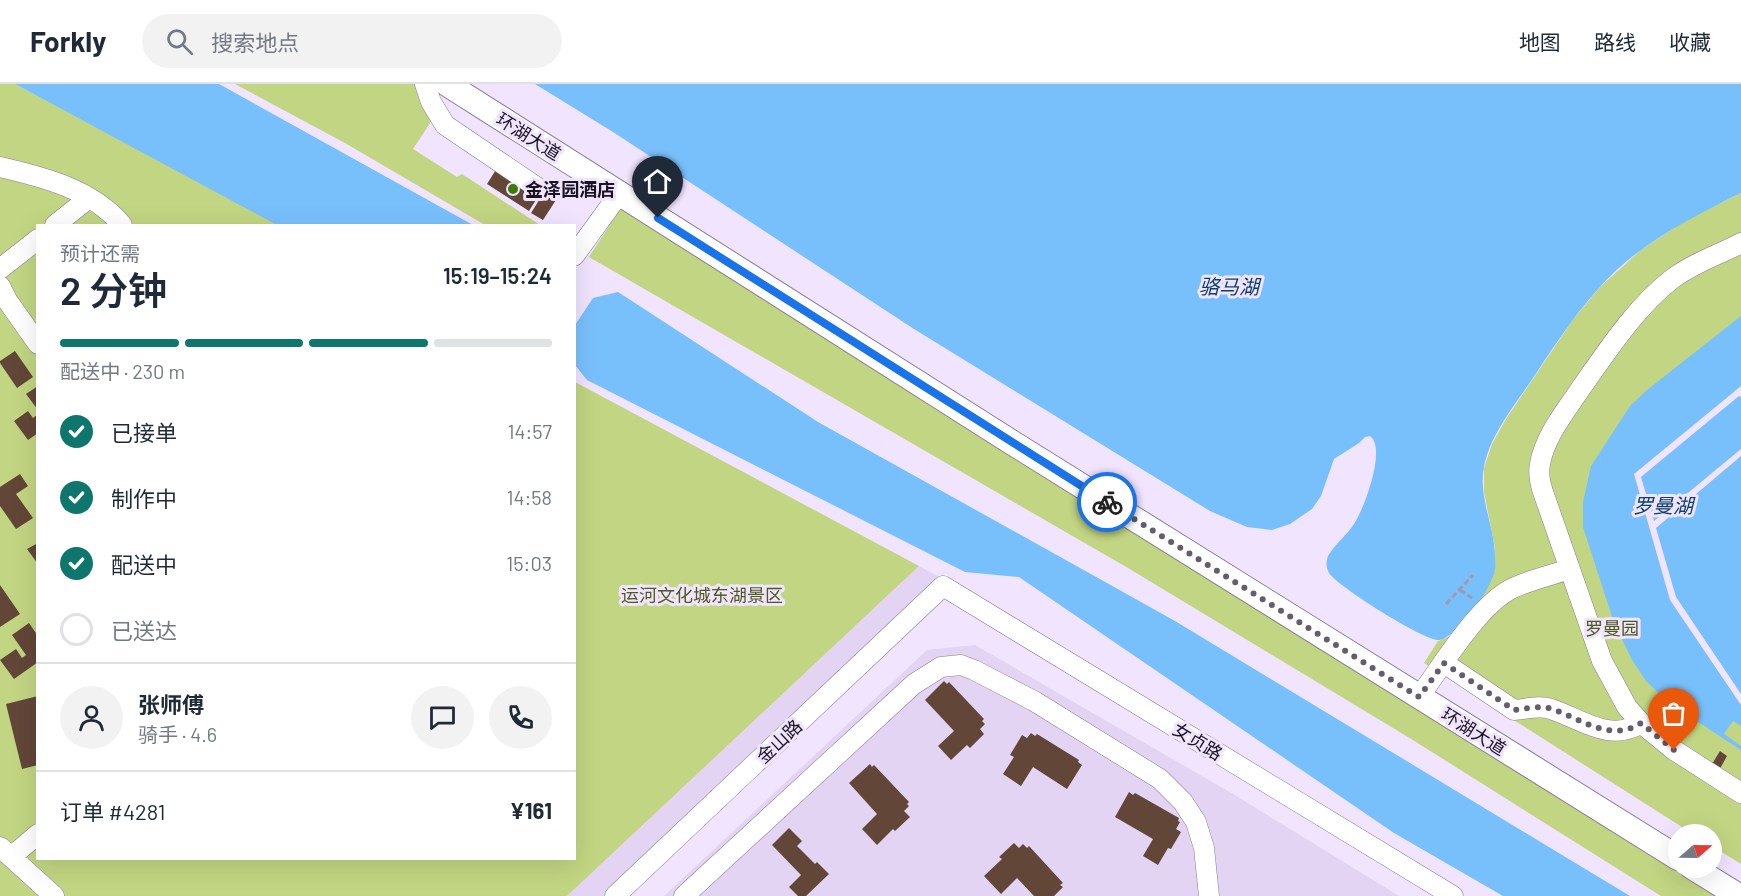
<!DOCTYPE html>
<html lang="zh">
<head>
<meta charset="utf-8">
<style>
  :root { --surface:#fff; --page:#f2f2f3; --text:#1f2937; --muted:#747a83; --line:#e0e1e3; --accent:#0f766e }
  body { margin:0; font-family:Barlow,"Noto Sans SC",sans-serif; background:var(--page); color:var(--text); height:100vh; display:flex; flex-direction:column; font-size:22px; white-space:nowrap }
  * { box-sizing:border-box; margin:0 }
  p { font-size:20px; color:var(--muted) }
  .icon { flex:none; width:33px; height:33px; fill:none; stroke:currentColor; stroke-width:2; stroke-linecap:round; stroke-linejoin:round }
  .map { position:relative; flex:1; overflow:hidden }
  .side { position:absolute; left:36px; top:140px; width:540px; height:636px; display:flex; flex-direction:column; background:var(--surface); border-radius:0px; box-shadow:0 6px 24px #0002 }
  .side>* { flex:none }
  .needle { width:39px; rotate:70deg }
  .controls { position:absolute; left:1668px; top:740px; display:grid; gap:12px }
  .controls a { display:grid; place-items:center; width:54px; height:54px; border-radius:50%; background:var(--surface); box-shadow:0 6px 24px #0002; font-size:30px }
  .pin { position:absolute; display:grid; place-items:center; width:51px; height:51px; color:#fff; margin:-62px -26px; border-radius:50% 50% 50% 0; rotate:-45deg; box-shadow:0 0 6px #0007 }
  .pin .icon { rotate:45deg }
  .courier { position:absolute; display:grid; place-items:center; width:60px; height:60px; margin:-30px; border:4px solid #1a73e8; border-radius:50%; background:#fff; color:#222; box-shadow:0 2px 8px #0007 }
  .head em { font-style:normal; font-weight:600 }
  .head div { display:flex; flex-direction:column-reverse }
  .head { display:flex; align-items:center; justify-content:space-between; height:102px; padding:0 24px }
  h1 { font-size:39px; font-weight:600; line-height:45px }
  .bar { display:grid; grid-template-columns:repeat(4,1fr); gap:9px 6px; align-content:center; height:72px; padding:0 24px }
  .bar i { height:8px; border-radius:4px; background:var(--line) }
  .bar .on { background:var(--accent) }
  .bar p { grid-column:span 4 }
  .line { display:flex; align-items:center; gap:15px; padding:0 24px; border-top:2px solid var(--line) }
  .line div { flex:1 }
  .round { display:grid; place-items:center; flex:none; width:63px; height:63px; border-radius:32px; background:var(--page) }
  ol { padding:0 24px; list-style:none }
  li { display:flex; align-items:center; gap:18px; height:66px }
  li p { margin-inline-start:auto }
  li .icon { padding:6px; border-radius:50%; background:var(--accent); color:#fff; stroke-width:4 }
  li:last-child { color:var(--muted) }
  li i { width:33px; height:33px; border:3px solid var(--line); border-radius:50% }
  header { display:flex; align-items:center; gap:36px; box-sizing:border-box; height:84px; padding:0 30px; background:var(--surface); border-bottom:2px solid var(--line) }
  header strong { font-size:28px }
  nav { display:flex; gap:33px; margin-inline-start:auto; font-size:21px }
  .search { width:420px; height:54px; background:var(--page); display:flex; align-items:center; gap:15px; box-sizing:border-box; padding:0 21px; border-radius:33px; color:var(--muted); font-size:22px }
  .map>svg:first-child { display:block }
  .built { fill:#e2d4f2 }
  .green { fill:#c2d582 }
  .water { fill:#78c0fc }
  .pier { fill:#f0e4fe }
  .building { fill:#624638 }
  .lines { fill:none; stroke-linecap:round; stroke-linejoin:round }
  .minor-casing { stroke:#8a7c98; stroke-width:21 }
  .major-casing { stroke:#8a7c98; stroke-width:26 }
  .path { stroke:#a298ad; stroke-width:3; stroke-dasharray:6 3; stroke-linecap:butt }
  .minor { stroke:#fff; stroke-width:20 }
  .major { stroke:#fff; stroke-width:24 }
  .done { stroke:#645d6d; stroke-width:6; stroke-dasharray:0 10.8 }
  .route { stroke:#1a73e8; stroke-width:8 }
  .poi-dot { fill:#3f790f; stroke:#f0e4fe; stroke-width:2 }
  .labels { text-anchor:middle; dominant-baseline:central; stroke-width:6; stroke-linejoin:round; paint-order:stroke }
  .street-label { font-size:18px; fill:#19141f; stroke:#f0e4fe }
  .poi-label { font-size:18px; font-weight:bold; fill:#19141f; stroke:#f0e4fe; text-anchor:start }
  .park-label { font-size:18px; fill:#4f5b1e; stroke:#f0e4fe }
  .water-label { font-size:20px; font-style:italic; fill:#094168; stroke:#f0e4fe }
</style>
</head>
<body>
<header>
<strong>Forkly</strong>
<div class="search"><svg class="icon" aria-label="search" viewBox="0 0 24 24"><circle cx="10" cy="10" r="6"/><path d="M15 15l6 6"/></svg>搜索地点</div>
<nav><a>地图</a><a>路线</a><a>收藏</a></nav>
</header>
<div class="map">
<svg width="1741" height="812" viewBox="0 0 1741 812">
  <rect width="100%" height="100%" fill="#f0e4fe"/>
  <path class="built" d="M919,482L941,494L605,812H567Z
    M975,561L1233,710L1399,812H664L927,566Z"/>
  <path class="green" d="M0,0H15L280,141H38V774H574L575,298L919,482L567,812H0Z
    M235,0H419L432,36L413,65L457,93L462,90L540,141H485L345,59Z
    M1741,109V780L1712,762V750H1693L1424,579L1438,557L1450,552L1495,487V464L1484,408V384L1492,360L1506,335L1572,237L1600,203L1641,166L1686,136Z
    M622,122L1721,812H1661L1408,653L1128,484L589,173Z"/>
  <path class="water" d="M15,0H219L473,141H277Z
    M535,0H1741V109C1690,134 1637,161 1599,204C1572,234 1551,267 1529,300C1512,325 1490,352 1484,383C1478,413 1495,443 1495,473C1495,477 1496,482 1495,486C1492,504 1458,552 1440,556C1427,559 1337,502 1329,489C1326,484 1326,477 1328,472C1335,460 1347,451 1354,440C1364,425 1387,364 1370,352L1365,353L1359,359L1334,375L1321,412L1312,425L1290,440L1272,446L1247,443L1210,427L914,245L613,48Z
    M618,208L818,338L1175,537L1630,812H1503L1394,749L1019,493L965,488L587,296L575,281V241L593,214Z
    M1741,232V642L1733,637L1724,650L1741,662V666L1669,619L1646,597L1632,576L1614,539L1583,443V418L1591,382L1630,322L1647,306Z"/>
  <path class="pier" d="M1741,302V313L1739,312L1641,393L1654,437L1741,365V372L1656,444L1676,513L1741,610V621L1670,516L1634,390Z"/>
  <path class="building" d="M497,84L539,111L529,127L487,100Z
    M553,94L565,102L543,136L531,129Z
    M15,267L33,293L17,304L0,279V277Z
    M38,302V326L26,310Z
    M28,327L33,334L38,330V349L28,356L14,337Z
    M20,390L28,402L16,410L33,434L16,445L0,422V403Z
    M38,459V480L27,465Z
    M0,501L20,530L0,543Z
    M29,539L38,552V578L14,595L0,576L16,565L22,574L26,571L12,551Z
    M944,597L947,600L949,598L984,635L982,637L985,640L980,645L984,650L970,664L967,661L951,676L938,662L954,647L925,616Z
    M38,612V681L22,685L6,620Z
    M1031,649L1035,652L1037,650L1079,676L1078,678L1082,681L1067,705L1033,683L1021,702L1003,690L1014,673L1010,671L1022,651L1027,654Z
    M1720,667L1727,672L1717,690L1709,685Z
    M870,680L872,683L874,681L909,718L907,720L909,722L904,727L910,733L895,747L893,745L877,761L862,745L877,730L849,699Z
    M1129,708L1133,711L1135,709L1179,734L1178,737L1180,738L1176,745L1181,748L1171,765L1168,764L1158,781L1143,772L1153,755L1115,733Z
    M789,744L802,757L797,762L815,780L817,778L829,790L806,812H798L789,803L801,791L772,761Z
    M1014,759L1019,764L1023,760L1027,764L1029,762L1063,799L1060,801L1063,803L1054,812H1034L1017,794L1001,810L984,792L1002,775L999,773Z"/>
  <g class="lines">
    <g class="minor-casing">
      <path id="minor" d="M425,0L431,18L445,41L541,106
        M0,83C43,93 92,105 122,141
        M55,141L89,114
        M1741,159C1718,171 1693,179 1672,195C1635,224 1608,266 1581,304C1565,328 1545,352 1540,380C1538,390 1540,399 1543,408L1602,577L1627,623L1641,639L1674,666L1741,709
        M574,172L619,110
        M0,185L38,155
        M0,202L7,216L38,260
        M1444,579L1514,626C1526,625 1540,621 1551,625C1581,635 1610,659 1641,639
        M1419,613C1442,582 1479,520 1513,504C1530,496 1551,491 1570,485
        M0,763L54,812
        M11,773L38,750
        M615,812L943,502L1453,812
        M684,812L914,600L941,583L961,581L974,586L1034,617L1160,695L1183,718L1196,738L1204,764L1209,812"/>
    </g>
    <g class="major-casing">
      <path id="major" d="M447,0L1008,356L1678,774
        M1692,783L1739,812"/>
    </g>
    <path class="path" d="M1460,506L1472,514
      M1446,520L1473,491"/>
    <use href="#minor" class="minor"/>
    <use href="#major" class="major"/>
  </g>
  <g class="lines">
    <path class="done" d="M1107,418L1419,613L1444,579L1514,626C1526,625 1540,621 1552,625C1582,635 1610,659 1641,639L1674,666"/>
    <path class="route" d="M658,134L1107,418"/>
  </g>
  <circle class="poi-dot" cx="513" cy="105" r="6"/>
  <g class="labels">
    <g class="street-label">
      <text transform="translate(529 52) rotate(32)">环湖大道</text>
      <text transform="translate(1474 647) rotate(32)">环湖大道</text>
      <text transform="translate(779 657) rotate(-43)">金山路</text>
      <text transform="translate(1198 657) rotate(31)">女贞路</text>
    </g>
    <g class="poi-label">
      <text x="525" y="105">金泽园酒店</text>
    </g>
    <g class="park-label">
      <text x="702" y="511">运河文化城东湖景区</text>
      <text x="1612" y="544">罗曼园</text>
    </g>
    <g class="water-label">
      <text x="1229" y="202">骆马湖</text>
      <text x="1663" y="421">罗曼湖</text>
    </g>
  </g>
</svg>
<div class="controls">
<a><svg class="needle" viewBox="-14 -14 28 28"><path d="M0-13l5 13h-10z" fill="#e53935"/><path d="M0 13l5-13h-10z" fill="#747a83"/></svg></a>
</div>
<div class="pin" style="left:1674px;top:666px;background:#ea580c"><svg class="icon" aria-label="bag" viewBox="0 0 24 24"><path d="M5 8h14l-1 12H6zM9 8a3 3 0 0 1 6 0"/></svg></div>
<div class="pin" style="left:658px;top:134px;background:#1f2937"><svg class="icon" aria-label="home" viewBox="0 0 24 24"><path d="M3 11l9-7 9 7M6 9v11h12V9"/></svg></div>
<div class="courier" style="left:1107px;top:418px"><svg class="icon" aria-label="bike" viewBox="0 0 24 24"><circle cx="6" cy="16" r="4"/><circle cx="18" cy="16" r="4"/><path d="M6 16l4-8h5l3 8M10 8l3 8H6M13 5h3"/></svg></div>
<section class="side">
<div class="head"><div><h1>2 分钟</h1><p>预计还需</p></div><em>15:19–15:24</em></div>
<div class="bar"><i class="on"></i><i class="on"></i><i class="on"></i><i></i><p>配送中 · 230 m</p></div>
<ol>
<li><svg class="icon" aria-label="check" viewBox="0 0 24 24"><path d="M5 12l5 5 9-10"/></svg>已接单<p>14:57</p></li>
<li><svg class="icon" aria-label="check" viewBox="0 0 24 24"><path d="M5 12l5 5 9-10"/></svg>制作中<p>14:58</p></li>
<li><svg class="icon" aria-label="check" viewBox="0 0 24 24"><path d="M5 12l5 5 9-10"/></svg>配送中<p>15:03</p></li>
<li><i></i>已送达</li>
</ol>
<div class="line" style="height:108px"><a class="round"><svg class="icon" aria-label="person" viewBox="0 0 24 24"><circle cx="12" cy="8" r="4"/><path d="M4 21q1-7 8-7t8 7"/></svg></a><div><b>张师傅</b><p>骑手 · 4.6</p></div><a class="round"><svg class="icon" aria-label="chat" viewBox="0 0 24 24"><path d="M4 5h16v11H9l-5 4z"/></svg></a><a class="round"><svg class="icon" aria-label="phone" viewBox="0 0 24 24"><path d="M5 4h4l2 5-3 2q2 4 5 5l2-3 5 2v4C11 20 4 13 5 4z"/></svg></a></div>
<div class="line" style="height:78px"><div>订单 #4281</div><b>¥161</b></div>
</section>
</div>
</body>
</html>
